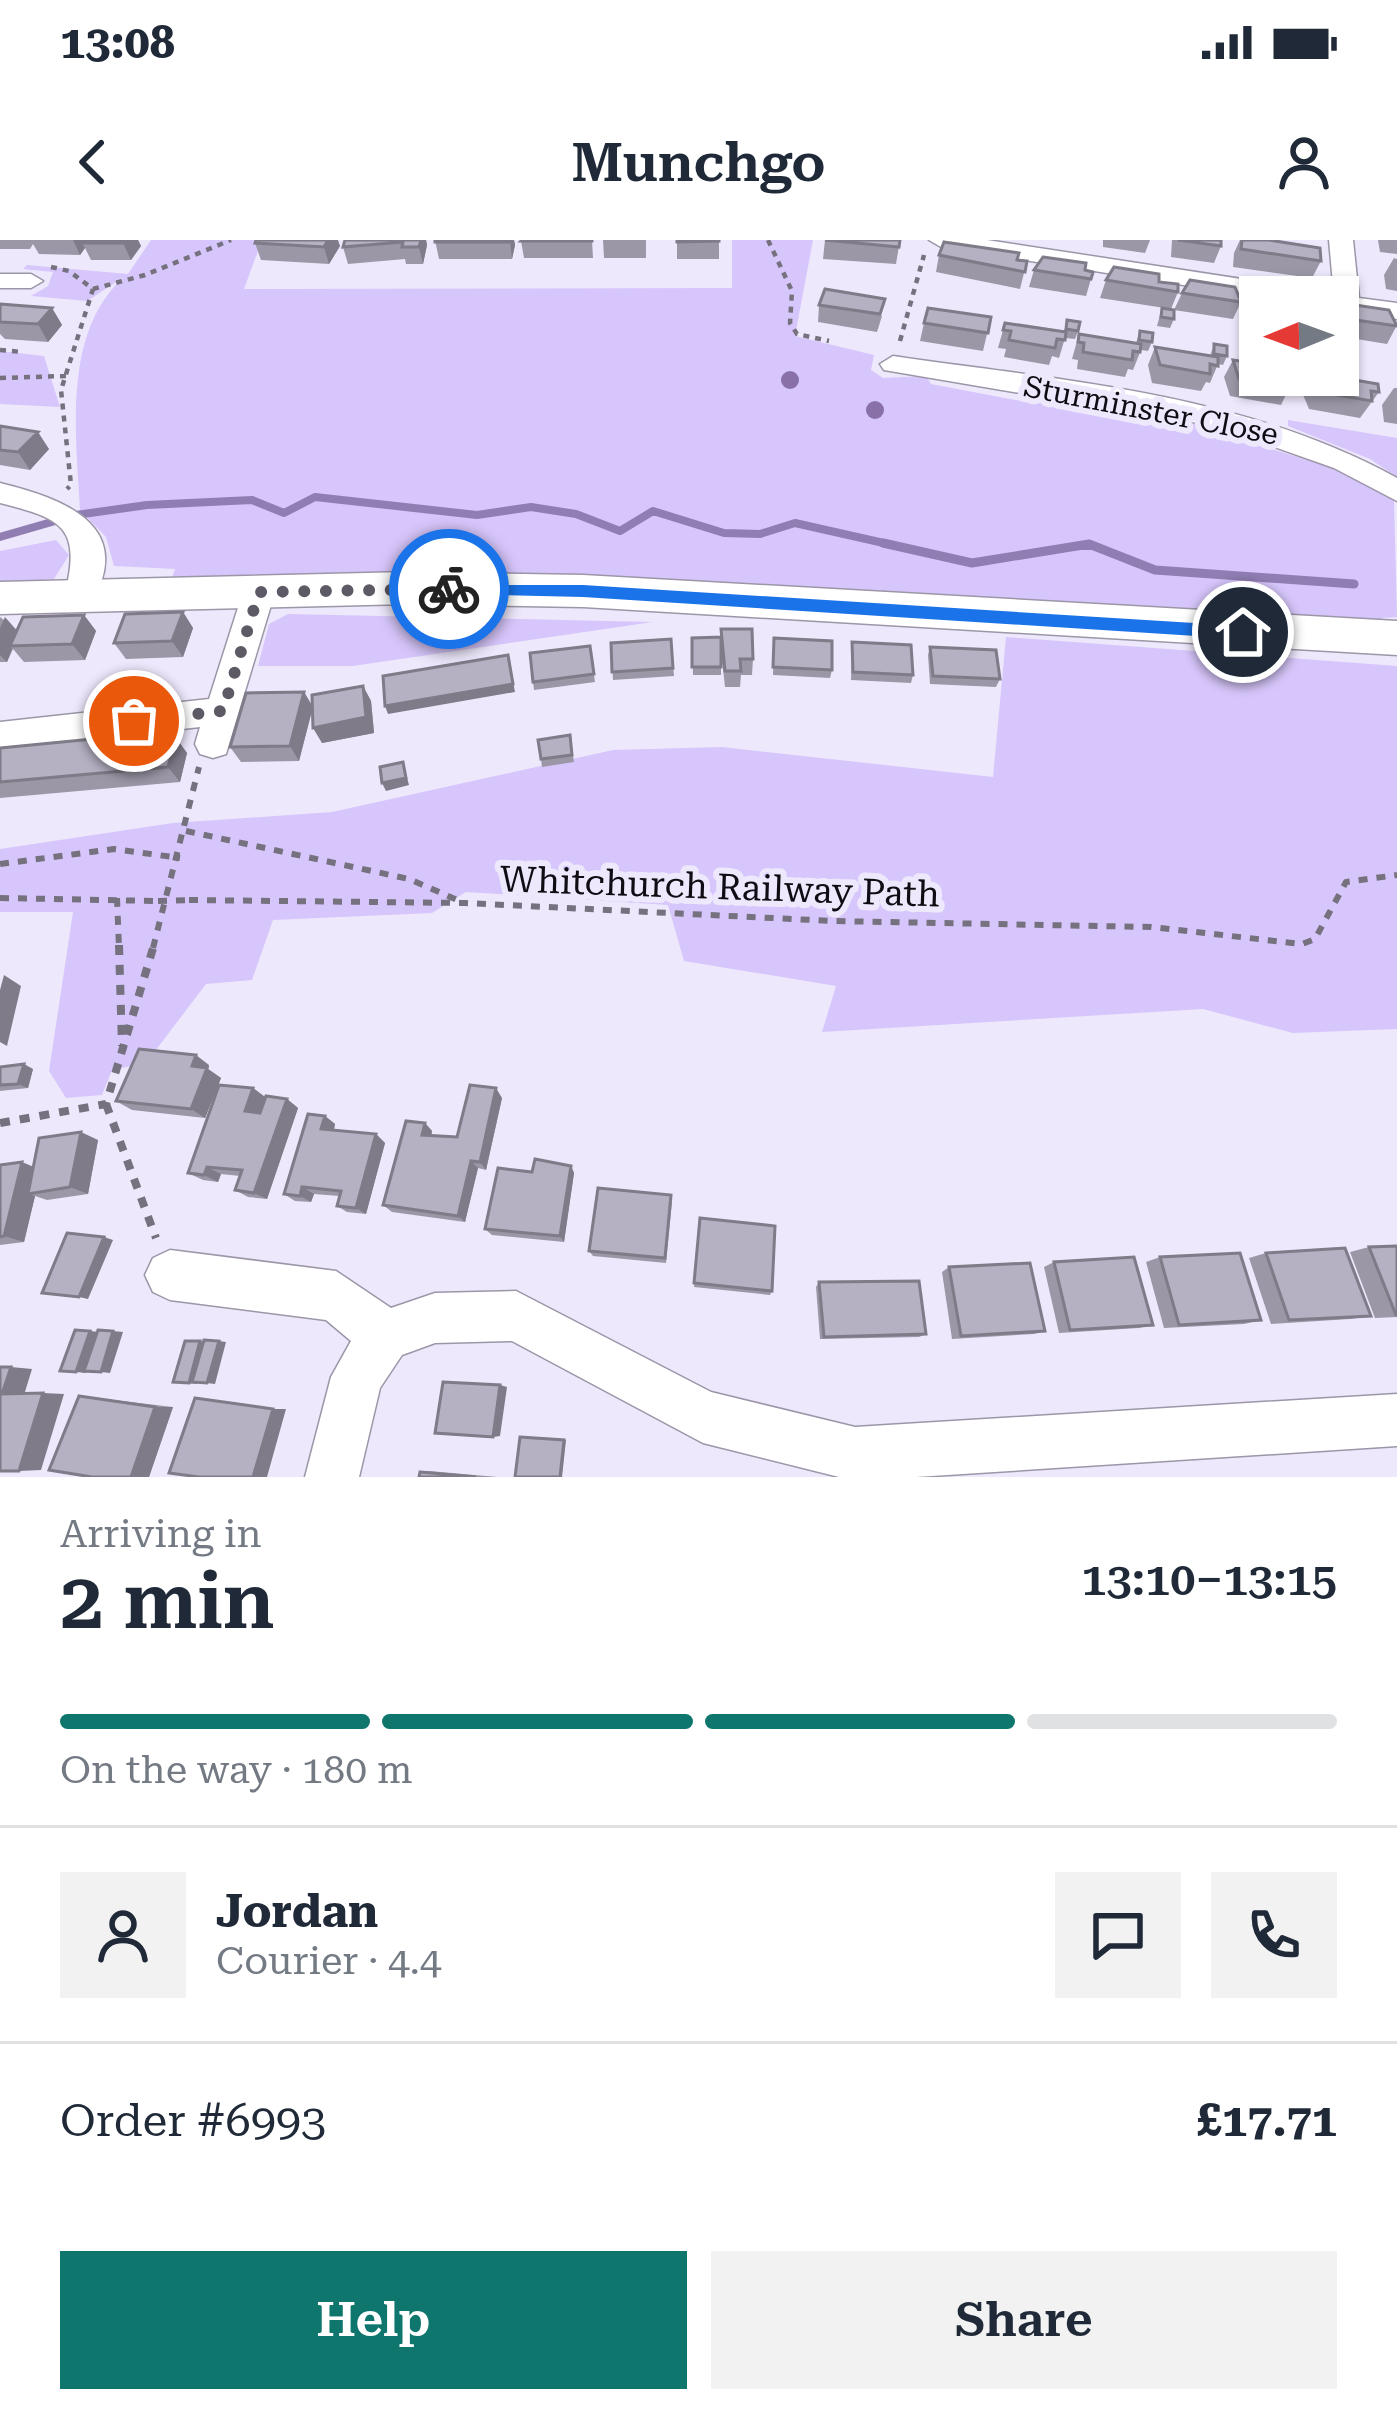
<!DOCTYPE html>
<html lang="en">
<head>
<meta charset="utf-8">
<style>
  :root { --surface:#fff; --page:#f2f2f3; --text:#1f2937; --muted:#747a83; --line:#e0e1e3; --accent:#0f766e }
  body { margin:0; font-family:"Roboto Serif",serif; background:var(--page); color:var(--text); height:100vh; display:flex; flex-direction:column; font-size:45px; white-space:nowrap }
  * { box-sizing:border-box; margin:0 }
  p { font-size:39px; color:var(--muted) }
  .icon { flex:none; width:66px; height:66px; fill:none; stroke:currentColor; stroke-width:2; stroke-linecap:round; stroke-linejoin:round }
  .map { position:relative; height:1237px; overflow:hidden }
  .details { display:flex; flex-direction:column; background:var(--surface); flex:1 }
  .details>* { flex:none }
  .needle { width:78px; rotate:269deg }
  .fabs { position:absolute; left:1239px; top:36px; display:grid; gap:24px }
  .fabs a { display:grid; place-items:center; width:120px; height:120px; border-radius:0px; background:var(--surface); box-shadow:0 3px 9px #0004; font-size:60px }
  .pin { position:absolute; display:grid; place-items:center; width:102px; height:102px; color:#fff; margin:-51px; border:6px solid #fff; border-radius:50%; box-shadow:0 3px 12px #0007 }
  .courier { position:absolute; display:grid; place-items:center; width:120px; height:120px; margin:-60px; border:9px solid #1a73e8; border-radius:50%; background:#fff; color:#222; box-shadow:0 3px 15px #0007 }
  .summary em { font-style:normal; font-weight:600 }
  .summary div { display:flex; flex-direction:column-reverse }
  .summary { display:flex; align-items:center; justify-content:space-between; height:204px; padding:0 60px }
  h1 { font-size:78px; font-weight:600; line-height:90px }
  .bar { display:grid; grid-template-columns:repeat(4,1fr); gap:18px 12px; align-content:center; height:144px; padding:0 60px }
  .bar i { height:15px; border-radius:9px; background:var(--line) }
  .bar .selected { background:var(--accent) }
  .bar p { grid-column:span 4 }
  .line { display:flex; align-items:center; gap:30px; padding:0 60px; border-top:3px solid var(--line) }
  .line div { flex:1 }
  .round { display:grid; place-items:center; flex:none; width:126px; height:126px; border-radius:0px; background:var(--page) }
  .button { display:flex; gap:24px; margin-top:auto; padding:24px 60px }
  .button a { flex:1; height:138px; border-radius:0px; background:var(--accent); color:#fff; font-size:48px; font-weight:600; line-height:138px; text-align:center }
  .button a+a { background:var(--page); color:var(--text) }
  .status { display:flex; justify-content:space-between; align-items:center; height:84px; padding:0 60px; background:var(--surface); direction:ltr }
  .status svg { height:33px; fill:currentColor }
  header { display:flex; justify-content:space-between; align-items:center; height:156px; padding:0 60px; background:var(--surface); font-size:54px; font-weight:600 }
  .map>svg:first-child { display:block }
  .green { fill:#d7c6fb }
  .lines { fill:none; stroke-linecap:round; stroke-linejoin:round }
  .stream-far1 { stroke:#907eb3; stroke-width:8 }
  .stream { stroke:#907eb3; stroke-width:9 }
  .street-casing { stroke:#9c96a8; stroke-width:3 }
  .secondary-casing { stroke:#9c96a8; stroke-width:3 }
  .path-far2 { stroke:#75717e; stroke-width:4.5; stroke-dasharray:6 6; stroke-linecap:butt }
  .path-far1 { stroke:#75717e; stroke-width:6; stroke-dasharray:9 9; stroke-linecap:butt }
  .path { stroke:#75717e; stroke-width:8; stroke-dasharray:10 10; stroke-linecap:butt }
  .street { fill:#fff; fill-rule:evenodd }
  .secondary { fill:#fff; fill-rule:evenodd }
  .path-bridge { stroke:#75717e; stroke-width:6; stroke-dasharray:9 9; stroke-linecap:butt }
  .tree { fill:#8971a7 }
  .wall { fill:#9c97a7 }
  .shaded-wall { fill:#7f7b88 }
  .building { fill:#b5b0c2; stroke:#7f7b88; stroke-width:3 }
  .route { fill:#1a73e8 }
  .done { stroke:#5d5a65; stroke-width:12; stroke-dasharray:0 21.6 }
  .labels { text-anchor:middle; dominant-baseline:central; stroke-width:12; stroke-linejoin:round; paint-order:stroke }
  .far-street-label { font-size:30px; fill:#0f0d14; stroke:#eee8fc }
  .street-label { font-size:36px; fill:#0f0d14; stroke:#eee8fc }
</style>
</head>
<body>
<div class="status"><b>13:08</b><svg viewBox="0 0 49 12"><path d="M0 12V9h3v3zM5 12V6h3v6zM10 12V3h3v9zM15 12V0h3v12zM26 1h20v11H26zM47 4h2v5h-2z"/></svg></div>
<header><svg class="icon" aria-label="back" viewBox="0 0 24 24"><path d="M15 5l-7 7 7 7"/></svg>Munchgo<svg class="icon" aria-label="person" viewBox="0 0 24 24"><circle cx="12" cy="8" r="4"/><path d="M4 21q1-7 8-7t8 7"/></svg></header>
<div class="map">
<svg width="1397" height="1237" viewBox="0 0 1397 1237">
  <rect width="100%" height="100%" fill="#eee8fc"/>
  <path class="green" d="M151,0H262L244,49L732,48V0H813L795,96L874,115L871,130L883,138L926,136L931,144L1037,164L1039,156L1063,160L1069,167L1173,184L1177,179L1211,185L1217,192L1320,224L1330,222L1394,259L1397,377L1382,378L1388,387L172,338L175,329L114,326L106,297L80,270C76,195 62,92 124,37L87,61L31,56L48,46L53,32L23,29L27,25L128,34Z
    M0,111L44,116L60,167L0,164Z
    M1288,180L1397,198V237L1370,219L1288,186Z
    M56,300L69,315L54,339L0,343V311Z
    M288,374L653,382L353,426H258L269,384Z
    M1006,397L1397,426V789L1293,793L1203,769L822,792L836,746L684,721L668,665L466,652L432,673L273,680L252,740L206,744L146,823L112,830L102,855L66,858L49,831L73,672H0V609L173,583L332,572L613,510L722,507L993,537Z"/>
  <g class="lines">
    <path class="stream-far1" d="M0,297L76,275L147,265L252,260L284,273L315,257L477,275L531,267L576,274L620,291L653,271L724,293L760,294L795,283L897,306
      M1077,306H1094"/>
    <path class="stream" d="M883,303L972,323L1089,304L1155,330L1354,344"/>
    <g class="street-casing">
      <path id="street" d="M929,0H987L1307,49L1320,57H1260L941,7Z
        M1329,0H1353L1359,58L1397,63V79L1338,70V57H1329L1334,55Z
        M0,34H31L43,41L31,48H0Z
        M893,116C1064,141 1243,153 1397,238V261L1334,228L1215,186L884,130L880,124Z
        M0,243C61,258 136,284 92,362L81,366L65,354C81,288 64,279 0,263Z
        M259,340L275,352L226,514L213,518L200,514L195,504L200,487L0,510V482L209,459L243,352Z
        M170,1010L336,1031L391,1068L435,1053L516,1051L711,1152L855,1187L1397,1154V1206L916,1237H839L703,1203L512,1101L435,1103L402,1115L380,1148L359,1237H305L331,1137L351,1101L326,1080L170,1060L153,1052L145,1035L153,1018Z"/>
    </g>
    <g class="secondary-casing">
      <path id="secondary" d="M408,332L583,335L1397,381V415L583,367L408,364L0,374V342Z"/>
    </g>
    <path class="path-far2" d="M768,0L792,51L790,83L797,94L829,101
      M51,27L69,31L93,49L61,150L71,245L67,249
      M93,49L145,35L231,0
      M900,101L924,15
      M0,110L22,112
      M0,138L66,136"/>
    <path class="path-far1" d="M186,591L409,639L462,662
      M0,624L114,609L180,618
      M0,658L158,661
      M117,658L119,708
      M189,660L465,663L833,681L1151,687L1302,704L1315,699L1346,642L1397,635
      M153,708L199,527"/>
    <path class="path" d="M119,705L122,806
      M106,864L156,998
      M0,883L106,864L154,705"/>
    <use href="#street" class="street"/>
    <use href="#secondary" class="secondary"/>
    <path class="path-bridge" d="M158,661L189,660"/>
  </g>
  <g class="tree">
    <circle cx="790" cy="140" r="9"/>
    <circle cx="875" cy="170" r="9"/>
  </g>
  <path class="wall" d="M0,0H138L141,6L131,20H91L85,8L80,15L39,14L33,4L30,9H0Z
    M345,0H426L427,5L423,24H406L405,19L348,24L343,7Z
    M435,0H514L515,5L512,19H439Z
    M592,0L593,18H524L521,1Z
    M603,0H646V18H604Z
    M677,0H719V19H677Z
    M825,0H900L896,24L823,19Z
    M1103,0H1150L1145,13L1103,7Z
    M1172,0H1221V6L1214,23L1171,17Z
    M1240,0H1269L1321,21L1312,38L1233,27L1234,13Z
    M1378,0H1397V14L1380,12Z
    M255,3L340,6L329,24L261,20Z
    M939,15L1017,20L1027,21L1020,49L936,32Z
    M1394,18L1397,19V51L1386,49L1384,35Z
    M1034,30H1085L1091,39L1086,56L1029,47Z
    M1106,40L1159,42L1178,52L1171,69L1100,58Z
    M825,49L882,76L877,92L818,82L819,65Z
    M1182,53L1241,62L1233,79L1174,70Z
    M1260,59V84L1249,82Z
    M1342,63L1397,85L1387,104L1338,96V69Z
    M0,64L52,68L62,85L48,102L5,99L0,94Z
    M1162,68L1174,79L1170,88L1157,86Z
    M991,77L983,111L920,101L924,83Z
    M1067,80L1078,91L1075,99L1065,98L1059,118L1052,116L1049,125L1004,117L1006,109L998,108L1005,83L1064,92Z
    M1140,91L1152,102L1148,111L1141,110L1133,130L1128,129L1125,137L1077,129L1078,120L1072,119L1079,94L1136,103Z
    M1214,104L1227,116L1223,125L1218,124L1210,143L1206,142L1201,151L1152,143L1148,125L1155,107L1210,116Z
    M1233,120L1260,135H1301L1300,137L1295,136L1281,165L1230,156L1224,137Z
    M1310,135H1326L1379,152L1360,178L1309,169L1301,150Z
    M1394,148H1397V184L1384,182L1382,165Z
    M0,186L49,209L30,230L0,225Z
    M183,372L193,388L183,417L126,419L114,403Z
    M84,375L96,391L85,420L24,422L13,409L7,422H0V377L17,390Z
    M721,389L753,419L752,435H741L740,447H725L721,411V435H693L692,398L721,397Z
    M774,398L832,430L830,438L773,435Z
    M671,399L674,436L613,440L611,403Z
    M852,402L913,435L911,443L851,440Z
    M590,406L595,442L534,450L533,442Z
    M930,407L1000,439L996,447L930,444L928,415Z
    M363,446L371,461L374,493L322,503L312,469L299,521L241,522L230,507L304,452L312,466Z
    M570,495L574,522L542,527L541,519Z
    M176,498L187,513L180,542L0,558V508Z
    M209,825L208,829L221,838L205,878L132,870L116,861Z
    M0,827L33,829L28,848L0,851Z
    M253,848L265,857L287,859L298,868L267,959L248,957L235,950L240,936L221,934L218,942L203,940L188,933Z
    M502,858L486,930L478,928L465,982L392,972L383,965L425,883L432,891L431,896L457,897Z
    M325,876L335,884L334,890L376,894L385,903L366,974L347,972L337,966L339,956L314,954L311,962L295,961L284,954Z
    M98,900L88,954L47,960L35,956L24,1002L0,1005V925L33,927Z
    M571,926L574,933L564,1002L492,995L485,989Z
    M672,962L666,1023L593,1016L589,1011Z
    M700,978L772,1051L770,1055L694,1047Z
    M1397,1006V1077L1375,1078L1350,1012L1369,1007Z
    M1266,1013L1371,1076L1350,1079L1271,1084L1249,1018Z
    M1160,1017L1261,1080L1244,1084L1164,1088L1146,1022Z
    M1054,1022L1153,1085L1139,1088L1059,1093L1044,1027Z
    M949,1027L1045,1091L1034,1094L952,1099L942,1032Z
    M819,1042L926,1094L919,1097L820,1099L816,1047Z
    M79,1156L173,1167L149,1237Z
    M429,1231L498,1237H419L420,1232Z"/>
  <path class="shaded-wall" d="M73,0H90L82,3L85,8L80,15Z
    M125,0H138L141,6L131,20L123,3Z
    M328,0H338L340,6L329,24L324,7Z
    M421,0H426L427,5L423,24L419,7Z
    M510,0H514L515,5L512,19Z
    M52,68L62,85L48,102L38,84Z
    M38,192L49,209L30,230L18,212Z
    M183,372L193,388L183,417L172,401Z
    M84,375L96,391L85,420L72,404Z
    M5,377L19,393L10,406L12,409L7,422L0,415V388Z
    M508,415L515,452L388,474L385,466Z
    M363,446L371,461L374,493L322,503L313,488Z
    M304,452L313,467L299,521L290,506Z
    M176,498L187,513L180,542L168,527Z
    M403,522L409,545L386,551L382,543Z
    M4,735L21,746L7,806L0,802V750Z
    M196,815L209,825L208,829L221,838L205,878L191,869L192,826Z
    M24,824L33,829L28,848L18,844Z
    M253,848L265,857L257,880L245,871Z
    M496,848L502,858L486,930L480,922Z
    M287,859L298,868L267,959L254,953Z
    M325,876L335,884L332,897L321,889Z
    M425,883L432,891L430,903L422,895Z
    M81,892L98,900L88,954L70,947Z
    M376,894L385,903L366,974L356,968Z
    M471,921L478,928L465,982L458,976Z
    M22,922L41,930L28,954L35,956L24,1002L4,996Z
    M571,926L574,933L564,1002L560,996Z
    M207,927L221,934L218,942L204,935Z
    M302,947L314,954L311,962L300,956Z
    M104,997L113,1000L88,1059L79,1057Z
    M90,1091L99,1092L86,1133L76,1132Z
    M113,1091L123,1092L110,1133L101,1132Z
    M200,1101L208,1103L197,1144L189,1143Z
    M219,1101L226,1102L215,1144L207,1143Z
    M11,1127L32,1129L24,1155L2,1154Z
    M500,1145L507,1147L500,1196L493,1197Z
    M43,1153L64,1154L41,1230L19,1231Z
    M155,1167H173L149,1237H131Z
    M273,1169H286L267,1237H253Z
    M564,1200H566L562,1237H560Z"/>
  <path class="building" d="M84,0H125L123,3H82Z
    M256,0H328L324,7L255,3Z
    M345,0H421L419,7H402L403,2L343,7Z
    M435,0H510L509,2H435Z
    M522,0H592V1H521Z
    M677,0H719V1L677,2Z
    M825,0H900L899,7Z
    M1178,0H1221V6Z
    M1242,0H1269L1320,8L1321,21L1241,9Z
    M944,2L1019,13L1017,20L1027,21L1025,32L939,15Z
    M1043,17L1086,23L1085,30L1093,32L1091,39L1034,30Z
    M1114,27L1159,34V42L1178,44V52L1106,40Z
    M1190,40L1235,47L1241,62L1182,53Z
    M825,49L885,59L880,74L819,65Z
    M1264,51L1300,57H1261Z
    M1342,63L1389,70L1397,86L1342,78L1338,73V70L1342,71Z
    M0,64L52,68L38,84L0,82Z
    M928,68L991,77L988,93L924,83Z
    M1162,68L1174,70V79L1161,77Z
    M1067,80L1080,82L1078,91L1066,89Z
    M1005,83L1066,92L1065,100L1057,99L1055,108L1009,100L1011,91L1003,90Z
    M1140,91L1153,93L1152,102L1139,100Z
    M1079,94L1141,104L1140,112L1133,111L1132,120L1083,112L1084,103L1078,102Z
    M1214,104L1227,106V116L1214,114Z
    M1155,107L1218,117V126L1210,124V134L1160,125Z
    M1233,120L1260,124V135H1296L1291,147L1239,139Z
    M1312,135H1326L1378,144L1379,152L1371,151L1372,161L1319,152Z
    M0,186L38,192L18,212L0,210Z
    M183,372L172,401L114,403L125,374Z
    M84,375L72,404L10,406L23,377Z
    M721,389H752L753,419H740L741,431H725Z
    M721,397V427H692V398Z
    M774,398L832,401V430L773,427Z
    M671,399L673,428L612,432L611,403Z
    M852,402L911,405L913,435L853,432Z
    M590,406L594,434L533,442L530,413Z
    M930,407L996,410L1000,439L933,436Z
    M508,415L513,444L385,466L383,436Z
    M363,446L366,477L313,488L312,455Z
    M304,452L290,506L230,507L246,453Z
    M155,493L154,499L176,498L168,527L0,542V508Z
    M570,495L572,515L541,519L538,500Z
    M403,522L406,538L382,543L380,527Z
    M139,809L196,815L192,826L207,828L191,869L116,861Z
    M24,824L18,844L0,845V827Z
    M219,845L253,848L245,871L260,873L266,856L287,859L254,953L235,950L242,930L207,927L204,935L188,933Z
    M470,845L496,848L480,922L471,921L458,976L383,965L406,881L425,883L422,895L457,897Z
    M308,874L325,876L321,889L376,894L356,968L337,966L341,951L302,947L300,956L284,954Z
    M81,892L70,947L28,954L39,898Z
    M535,919L571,926L560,996L485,989L498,928L532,932Z
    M22,922L4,996L0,997V925Z
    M598,948L671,955L665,1018L589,1011Z
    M700,978L775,986L772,1051L694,1043Z
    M67,993L104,997L79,1057L42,1053Z
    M1397,1006V1075H1396L1369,1007Z
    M1345,1008L1371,1076L1289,1080L1266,1013Z
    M1240,1013L1261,1080L1179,1085L1160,1017Z
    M1134,1017L1153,1085L1070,1090L1054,1022Z
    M1030,1023L1045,1091L961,1096L949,1027Z
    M919,1041L926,1094L824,1097L819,1042Z
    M75,1090L90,1091L76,1132L60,1131Z
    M98,1090L113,1091L101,1132L84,1131Z
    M204,1100L219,1101L207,1143L192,1142Z
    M185,1101H200L189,1143L173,1142Z
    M0,1127H11L2,1154L43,1153L19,1231H0Z
    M443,1142L500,1145L493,1197L435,1193Z
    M79,1156L155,1167L131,1237H92L49,1230Z
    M195,1158L273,1169L253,1237H199L169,1233Z
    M520,1197L564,1200L560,1237H515Z
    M420,1232L476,1237H419Z"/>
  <path class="route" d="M443,345H583L1243,386L1252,392L1243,399L583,357L449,354Z"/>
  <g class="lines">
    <path class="done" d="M134,481L223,471L259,352L449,349"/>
  </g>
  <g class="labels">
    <g class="far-street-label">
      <text transform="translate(1151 170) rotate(11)">Sturminster Close</text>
    </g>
    <g class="street-label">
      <text transform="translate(720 647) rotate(2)">Whitchurch Railway Path</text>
    </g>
  </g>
</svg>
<div class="fabs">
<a><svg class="needle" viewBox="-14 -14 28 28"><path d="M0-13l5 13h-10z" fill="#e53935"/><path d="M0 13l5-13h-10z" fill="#747a83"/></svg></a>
</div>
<div class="pin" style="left:134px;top:481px;background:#ea580c"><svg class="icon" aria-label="bag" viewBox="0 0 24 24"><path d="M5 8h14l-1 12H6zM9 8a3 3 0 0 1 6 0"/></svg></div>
<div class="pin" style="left:1243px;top:392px;background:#1f2937"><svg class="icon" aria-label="home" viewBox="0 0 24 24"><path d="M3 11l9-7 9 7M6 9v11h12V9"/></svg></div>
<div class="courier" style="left:449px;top:349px"><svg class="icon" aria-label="bike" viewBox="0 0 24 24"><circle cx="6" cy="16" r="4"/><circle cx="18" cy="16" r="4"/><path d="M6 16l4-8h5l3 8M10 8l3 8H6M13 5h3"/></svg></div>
</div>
<section class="details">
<div class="summary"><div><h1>2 min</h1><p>Arriving in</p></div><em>13:10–13:15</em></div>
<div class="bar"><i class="selected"></i><i class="selected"></i><i class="selected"></i><i></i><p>On the way · 180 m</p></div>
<div class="line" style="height:216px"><a class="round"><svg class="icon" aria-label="person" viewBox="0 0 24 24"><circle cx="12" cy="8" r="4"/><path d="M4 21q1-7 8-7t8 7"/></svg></a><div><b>Jordan</b><p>Courier · 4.4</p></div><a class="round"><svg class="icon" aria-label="chat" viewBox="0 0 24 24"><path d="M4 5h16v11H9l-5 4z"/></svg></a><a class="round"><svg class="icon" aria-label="phone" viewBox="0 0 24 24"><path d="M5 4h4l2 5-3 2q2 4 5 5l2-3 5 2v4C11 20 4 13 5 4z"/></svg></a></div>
<div class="line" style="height:156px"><div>Order #6993</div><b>£17.71</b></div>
<div class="button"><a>Help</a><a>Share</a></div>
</section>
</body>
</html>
